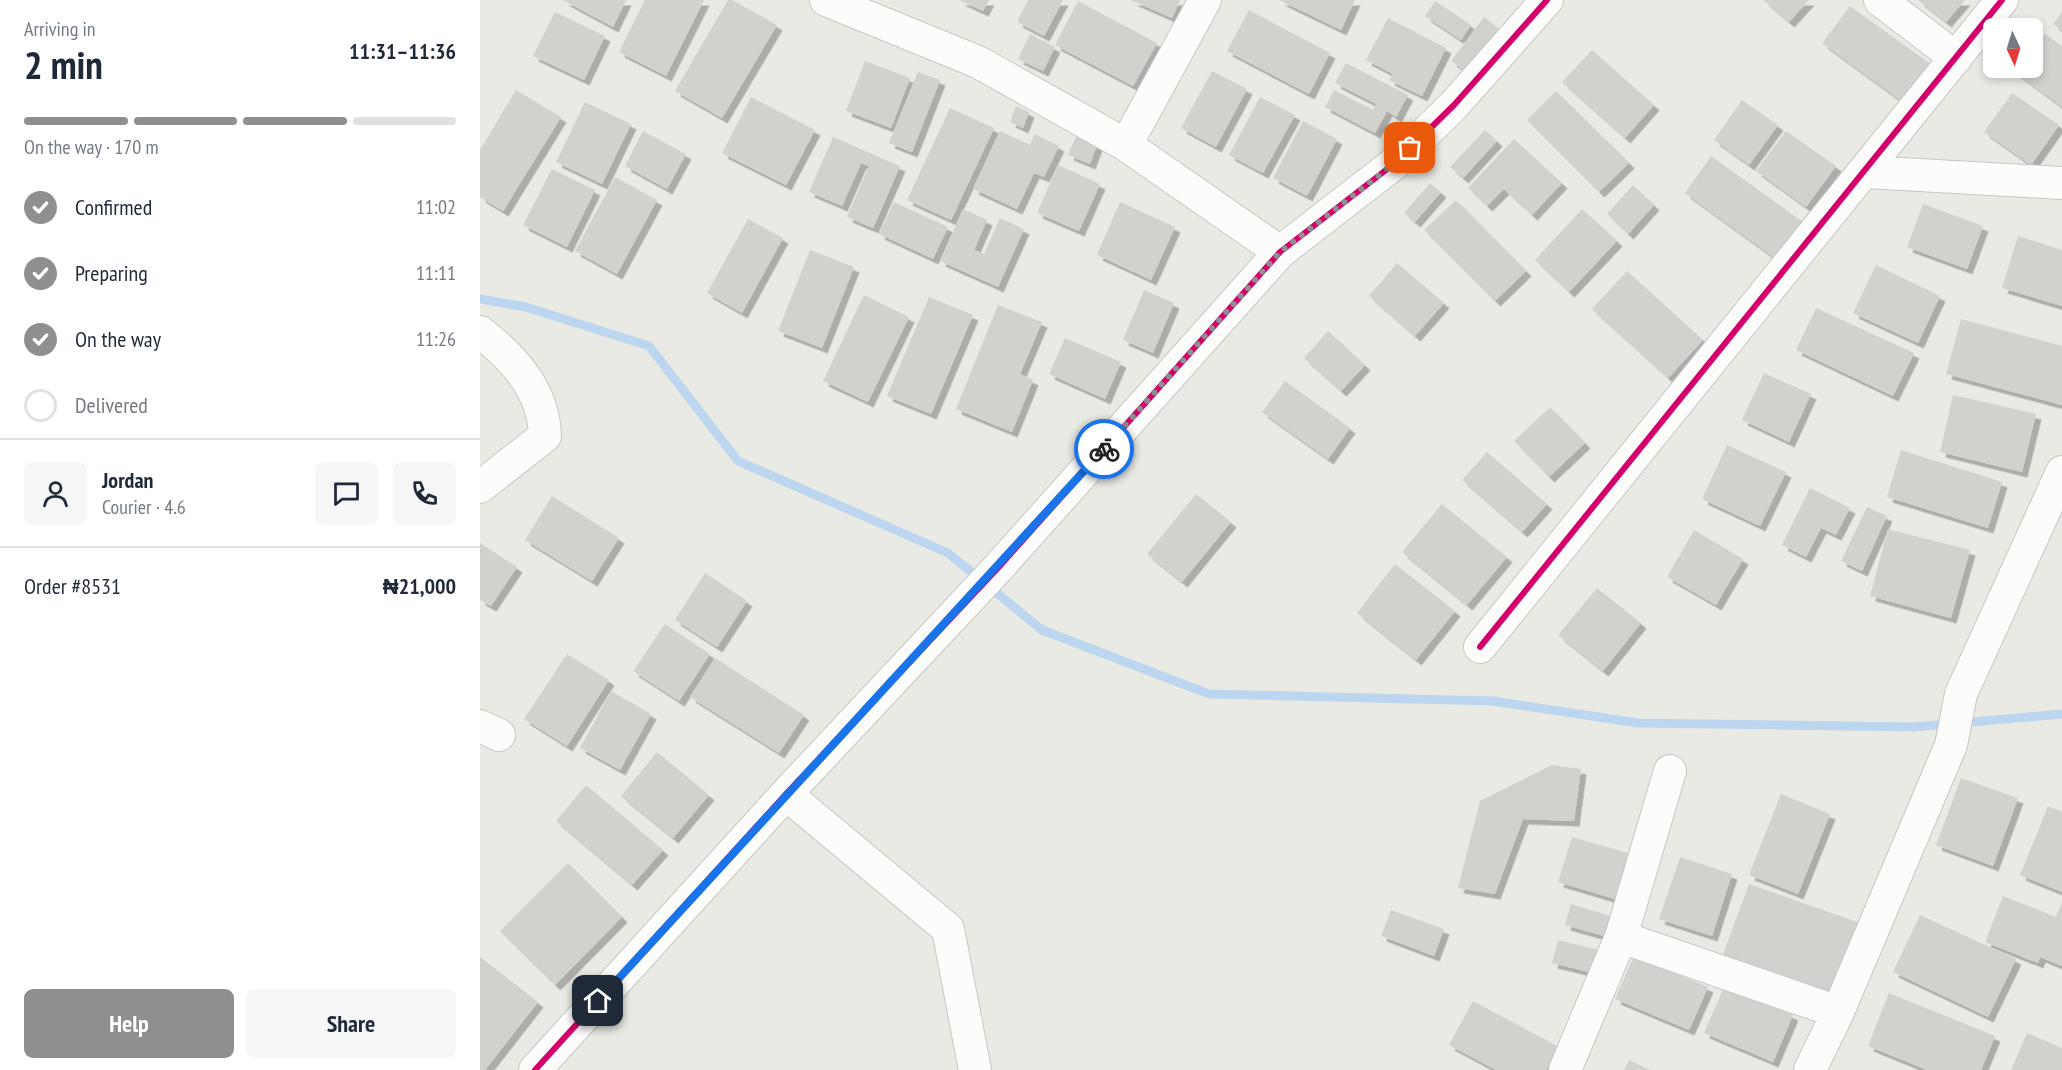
<!DOCTYPE html>
<html lang="en">
<head>
<meta charset="utf-8">
<style>
  :root { --surface:#fff; --page:#f6f6f7; --text:#1f2937; --muted:#747a83; --line:#e0e1e3; --accent:#8d8f90 }
  body { margin:0; font-family:"PT Sans Narrow",sans-serif; background:var(--page); color:var(--text); height:100vh; display:flex; flex-direction:column; font-size:22px; white-space:nowrap }
  * { box-sizing:border-box; margin:0 }
  p { font-size:20px; color:var(--muted) }
  .icon { flex:none; width:33px; height:33px; fill:none; stroke:currentColor; stroke-width:2; stroke-linecap:round; stroke-linejoin:round }
  .map { position:relative; flex:1; overflow:hidden }
  .side { display:flex; flex-direction:column; background:var(--surface); width:480px }
  .side>* { flex:none }
  .needle { width:39px; rotate:176deg }
  .controls { position:absolute; left:1503px; top:18px; display:grid; gap:12px }
  .controls a { display:grid; place-items:center; width:60px; height:60px; border-radius:9px; background:var(--surface); box-shadow:0 3px 9px #0003; font-size:30px }
  .pin { position:absolute; display:grid; place-items:center; width:51px; height:51px; color:#fff; margin:-26px; border-radius:12px; box-shadow:0 3px 9px #0006 }
  .courier { position:absolute; display:grid; place-items:center; width:60px; height:60px; margin:-30px; border:4px solid #1a73e8; border-radius:50%; background:#fff; color:#222; box-shadow:0 2px 8px #0007 }
  .head em { font-style:normal; font-weight:700 }
  .head div { display:flex; flex-direction:column-reverse }
  .head { display:flex; align-items:center; justify-content:space-between; height:102px; padding:0 24px }
  h1 { font-size:39px; font-weight:700; line-height:45px }
  .bar { display:grid; grid-template-columns:repeat(4,1fr); gap:9px 6px; align-content:center; height:72px; padding:0 24px }
  .bar i { height:8px; border-radius:4px; background:var(--line) }
  .bar .current { background:var(--accent) }
  .bar p { grid-column:span 4 }
  .line { display:flex; align-items:center; gap:15px; padding:0 24px; border-top:2px solid var(--line) }
  .line div { flex:1 }
  .round { display:grid; place-items:center; flex:none; width:63px; height:63px; border-radius:9px; background:var(--page) }
  ol { padding:0 24px; list-style:none }
  li { display:flex; align-items:center; gap:18px; height:66px }
  li p { margin-inline-start:auto }
  li .icon { padding:6px; border-radius:50%; background:var(--accent); color:#fff; stroke-width:4 }
  li:last-child { color:var(--muted) }
  li i { width:33px; height:33px; border:3px solid var(--line); border-radius:50% }
  .action { display:flex; gap:12px; margin-top:auto; padding:12px 24px }
  .action a { flex:1; height:69px; border-radius:9px; background:var(--accent); color:#fff; font-size:24px; font-weight:700; line-height:69px; text-align:center }
  .action a+a { background:var(--page); color:var(--text) }
  main { display:flex; flex:1; min-height:0 }
  .map>svg:first-child { display:block }
  .lines { fill:none; stroke-linecap:round; stroke-linejoin:round }
  .stream { stroke:#bdd6f0; stroke-width:9 }
  .building { fill:#d1d1ce; filter:url(#shadow) }
  .street-casing { stroke:#c6c6c6; stroke-width:34 }
  .street { stroke:#fcfcfb; stroke-width:32 }
  .cycleway-casing { stroke:#fff; stroke-width:10 }
  .cycleway { stroke:#d6006c; stroke-width:6 }
  .done { stroke:#8d8f90; stroke-width:6; stroke-dasharray:0 10.8 }
  .route { stroke:#1a73e8; stroke-width:8 }
</style>
</head>
<body>
<main>
<section class="side">
<div class="head"><div><h1>2 min</h1><p>Arriving in</p></div><em>11:31–11:36</em></div>
<div class="bar"><i class="current"></i><i class="current"></i><i class="current"></i><i></i><p>On the way · 170 m</p></div>
<ol>
<li><svg class="icon" aria-label="check" viewBox="0 0 24 24"><path d="M5 12l5 5 9-10"/></svg>Confirmed<p>11:02</p></li>
<li><svg class="icon" aria-label="check" viewBox="0 0 24 24"><path d="M5 12l5 5 9-10"/></svg>Preparing<p>11:11</p></li>
<li><svg class="icon" aria-label="check" viewBox="0 0 24 24"><path d="M5 12l5 5 9-10"/></svg>On the way<p>11:26</p></li>
<li><i></i>Delivered</li>
</ol>
<div class="line" style="height:108px"><a class="round"><svg class="icon" aria-label="person" viewBox="0 0 24 24"><circle cx="12" cy="8" r="4"/><path d="M4 21q1-7 8-7t8 7"/></svg></a><div><b>Jordan</b><p>Courier · 4.6</p></div><a class="round"><svg class="icon" aria-label="chat" viewBox="0 0 24 24"><path d="M4 5h16v11H9l-5 4z"/></svg></a><a class="round"><svg class="icon" aria-label="phone" viewBox="0 0 24 24"><path d="M5 4h4l2 5-3 2q2 4 5 5l2-3 5 2v4C11 20 4 13 5 4z"/></svg></a></div>
<div class="line" style="height:78px"><div>Order #8531</div><b>₦21,000</b></div>
<div class="action"><a>Help</a><a>Share</a></div>
</section>
<div class="map">
<svg width="1582" height="1070" viewBox="0 0 1582 1070">
  <defs>
    <filter id="shadow"><feDropShadow dx="5.5" dy="5.5" stdDeviation="0" flood-color="#0004"/></filter>
  </defs>
  <rect width="100%" height="100%" fill="#eaeae5"/>
  <g class="lines">
    <path class="stream" d="M0,299L46,307L169,346L258,461L468,553L562,630L729,694L1013,701L1158,723L1434,727L1582,714"/>
  </g>
  <path class="building" d="M83,0H146L133,27Z
    M165,0H224L186,76L139,52Z
    M248,0H252L297,25L242,118L195,91Z
    M479,0H509L503,11Z
    M548,0H583L564,36L537,22Z
    M651,0H700L692,18Z
    M799,0H875L861,30Z
    M1283,0H1329L1309,22Z
    M1438,0H1485L1466,22Z
    M598,1L677,43L653,86L575,45Z
    M955,1L991,25L981,40L945,16Z
    M1370,6L1456,68L1428,106L1342,43Z
    M769,10L850,53L829,94L747,51Z
    M75,12L125,36L104,80L53,56Z
    M1582,12V31L1573,24Z
    M1004,17L1022,31L989,74L971,61Z
    M908,18L966,48L942,96L909,80L913,74L886,60Z
    M550,34L575,47L563,71L538,59Z
    M1565,34L1582,46V107L1535,72L1539,68H1552V50Z
    M1112,50L1174,105L1145,138L1082,82Z
    M385,61L430,78L411,128L366,111Z
    M866,63L928,95L916,117L907,111L895,133L845,107L854,90L893,110L896,104L855,83Z
    M732,71L767,89L736,147L701,128Z
    M438,72L460,80L432,152L409,143Z
    M36,90L81,117L23,211L0,197V150Z
    M1076,91L1149,163L1119,192L1047,120Z
    M1532,93L1579,125L1551,165L1504,132Z
    M271,97L335,130L306,185L242,153Z
    M780,97L815,115L783,173L749,155Z
    M1262,100L1298,125L1269,165L1234,140Z
    M105,102L151,124L122,184L76,162Z
    M536,106L549,112L543,128L530,122Z
    M470,108L514,128L471,220L427,200Z
    M823,121L857,139L827,196L793,178Z
    M1005,130L1017,141L983,178L970,167Z
    M163,131L206,154L187,189L145,166Z
    M520,131L550,145L555,134L579,146L564,177L554,173L537,209L493,189Z
    M1306,131L1356,166L1326,207L1276,171Z
    M596,136L617,145L610,164L588,155Z
    M353,137L420,166L393,228L367,217L389,166L381,163L362,206L329,192Z
    M1034,139L1082,183L1052,215L1024,189L1007,206L988,188Z
    M1231,156L1323,222L1296,259L1205,193Z
    M578,165L620,184L599,231L557,213Z
    M72,169L115,190L87,247L43,225Z
    M135,177L177,200L137,274L95,251Z
    M950,183L961,192L935,222L924,213Z
    M1153,185L1174,205L1148,234L1127,214Z
    M976,200L1046,271L1015,301L944,230Z
    M414,202L468,227L453,259L399,234Z
    M640,202L695,227L671,280L617,255Z
    M1443,204L1503,226L1487,269L1427,247Z
    M483,209L507,220L494,250L504,254L520,218L544,229L518,287L460,261Z
    M1102,209L1137,241L1089,292L1055,260Z
    M268,219L303,238L262,313L227,293Z
    M1538,236L1582,250V306L1522,288Z
    M330,250L374,267L342,348L298,331Z
    M917,263L964,303L935,336L889,296Z
    M1396,265L1460,296L1438,343L1373,313Z
    M1147,271L1223,340L1188,378L1112,309Z
    M664,290L694,303L673,353L643,340Z
    M384,295L429,317L388,402L343,381Z
    M449,297L493,315L451,414L407,396Z
    M518,305L562,322L540,374L553,380L532,432L476,409Z
    M1336,308L1434,353L1413,396L1316,350Z
    M1481,319L1582,346V405L1466,374Z
    M848,331L885,365L861,391L824,358Z
    M585,338L641,362L625,399L569,374Z
    M1284,373L1331,394L1309,442L1262,420Z
    M805,381L870,428L848,459L782,412Z
    M1473,395L1556,414L1542,472L1460,452Z
    M1070,407L1105,443L1069,477L1034,441Z
    M1247,445L1306,472L1280,526L1222,499Z
    M1421,450L1522,482L1508,528L1407,497Z
    M1007,452L1067,504L1042,532L982,480Z
    M1330,488L1370,508L1356,535L1341,528L1326,557L1302,545Z
    M716,494L751,522L702,582L667,554Z
    M72,496L139,538L112,581L45,540Z
    M962,504L1027,557L987,605L922,552Z
    M1387,507L1407,516L1382,571L1361,561Z
    M1408,529L1490,550L1471,618L1390,596Z
    M1214,530L1263,559L1236,605L1187,577Z
    M0,543L37,567L11,606L0,600Z
    M915,564L975,611L936,660L877,613Z
    M225,573L267,601L237,647L195,620Z
    M1117,588L1161,623L1123,671L1078,635Z
    M185,624L230,654L199,701L153,671Z
    M87,654L129,680L87,746L44,719Z
    M235,658L324,715L299,753L210,697Z
    M131,691L171,714L140,770L100,748Z
    M177,752L229,795L193,838L141,796Z
    M1072,765L1101,769L1094,821L1043,819L1015,894L978,888L1000,801Z
    M1481,778L1538,798L1513,866L1456,845Z
    M106,785L183,850L152,885L76,821Z
    M1301,794L1350,814L1318,894L1269,875Z
    M1568,806L1582,812V892L1540,875Z
    M1092,837L1158,856L1145,902L1078,882Z
    M1200,857L1252,874L1232,936L1179,919Z
    M88,863L142,917L75,985L20,931Z
    M1269,884L1380,923L1352,999L1241,960Z
    M1523,896L1576,917L1582,902V966L1560,957L1558,963L1505,942Z
    M1091,904L1137,918L1131,938L1085,925Z
    M911,910L964,929L954,956L901,936Z
    M1440,915L1536,959L1508,1017L1413,972Z
    M1078,940L1123,951L1117,974L1072,963Z
    M1154,956L1228,987L1209,1030L1135,999Z
    M0,957L58,1002L5,1070H0Z
    M1245,985L1313,1015L1293,1062L1224,1033Z
    M1409,993L1515,1036L1501,1070H1447L1388,1046Z
    M993,1001L1079,1047L1066,1070H1016L969,1045Z
    M1547,1033L1582,1048V1070H1531Z
    M1149,1060L1170,1070H1144Z"/>
  <g class="lines">
    <g class="street-casing">
      <path id="street" d="M346,0L498,62L646,145L800,252
        M1400,0L1476,58
        M646,145L725,0
        M1386,172L1582,183
        M0,332C34,358 64,391 65,436L0,487
        M1000,647L1522,0
        M0,726L19,735
        M306,794L468,929L495,1070
        M1141,937L1358,1012
        M55,1070L306,794L518,568L800,252L915,163L974,105L1067,0
        M1085,1070L1141,937L1190,771
        M1330,1070L1358,1012L1471,745L1481,694L1582,472"/>
    </g>
    <use href="#street" class="street"/>
    <g class="cycleway-casing">
      <path id="cycleway" d="M1000,647L1522,0
        M55,1070L306,794L518,568L800,252L915,163L974,105L1067,0"/>
    </g>
    <use href="#cycleway" class="cycleway"/>
  </g>
  <g class="lines">
    <path class="done" d="M624,449L800,252L915,163L930,148"/>
    <path class="route" d="M118,1001L624,449"/>
  </g>
</svg>
<div class="controls">
<a><svg class="needle" viewBox="-14 -14 28 28"><path d="M0-13l5 13h-10z" fill="#e53935"/><path d="M0 13l5-13h-10z" fill="#747a83"/></svg></a>
</div>
<div class="pin" style="left:930px;top:148px;background:#ea580c"><svg class="icon" aria-label="bag" viewBox="0 0 24 24"><path d="M5 8h14l-1 12H6zM9 8a3 3 0 0 1 6 0"/></svg></div>
<div class="pin" style="left:118px;top:1001px;background:#1f2937"><svg class="icon" aria-label="home" viewBox="0 0 24 24"><path d="M3 11l9-7 9 7M6 9v11h12V9"/></svg></div>
<div class="courier" style="left:624px;top:449px"><svg class="icon" aria-label="bike" viewBox="0 0 24 24"><circle cx="6" cy="16" r="4"/><circle cx="18" cy="16" r="4"/><path d="M6 16l4-8h5l3 8M10 8l3 8H6M13 5h3"/></svg></div>
</div>
</main>
</body>
</html>
